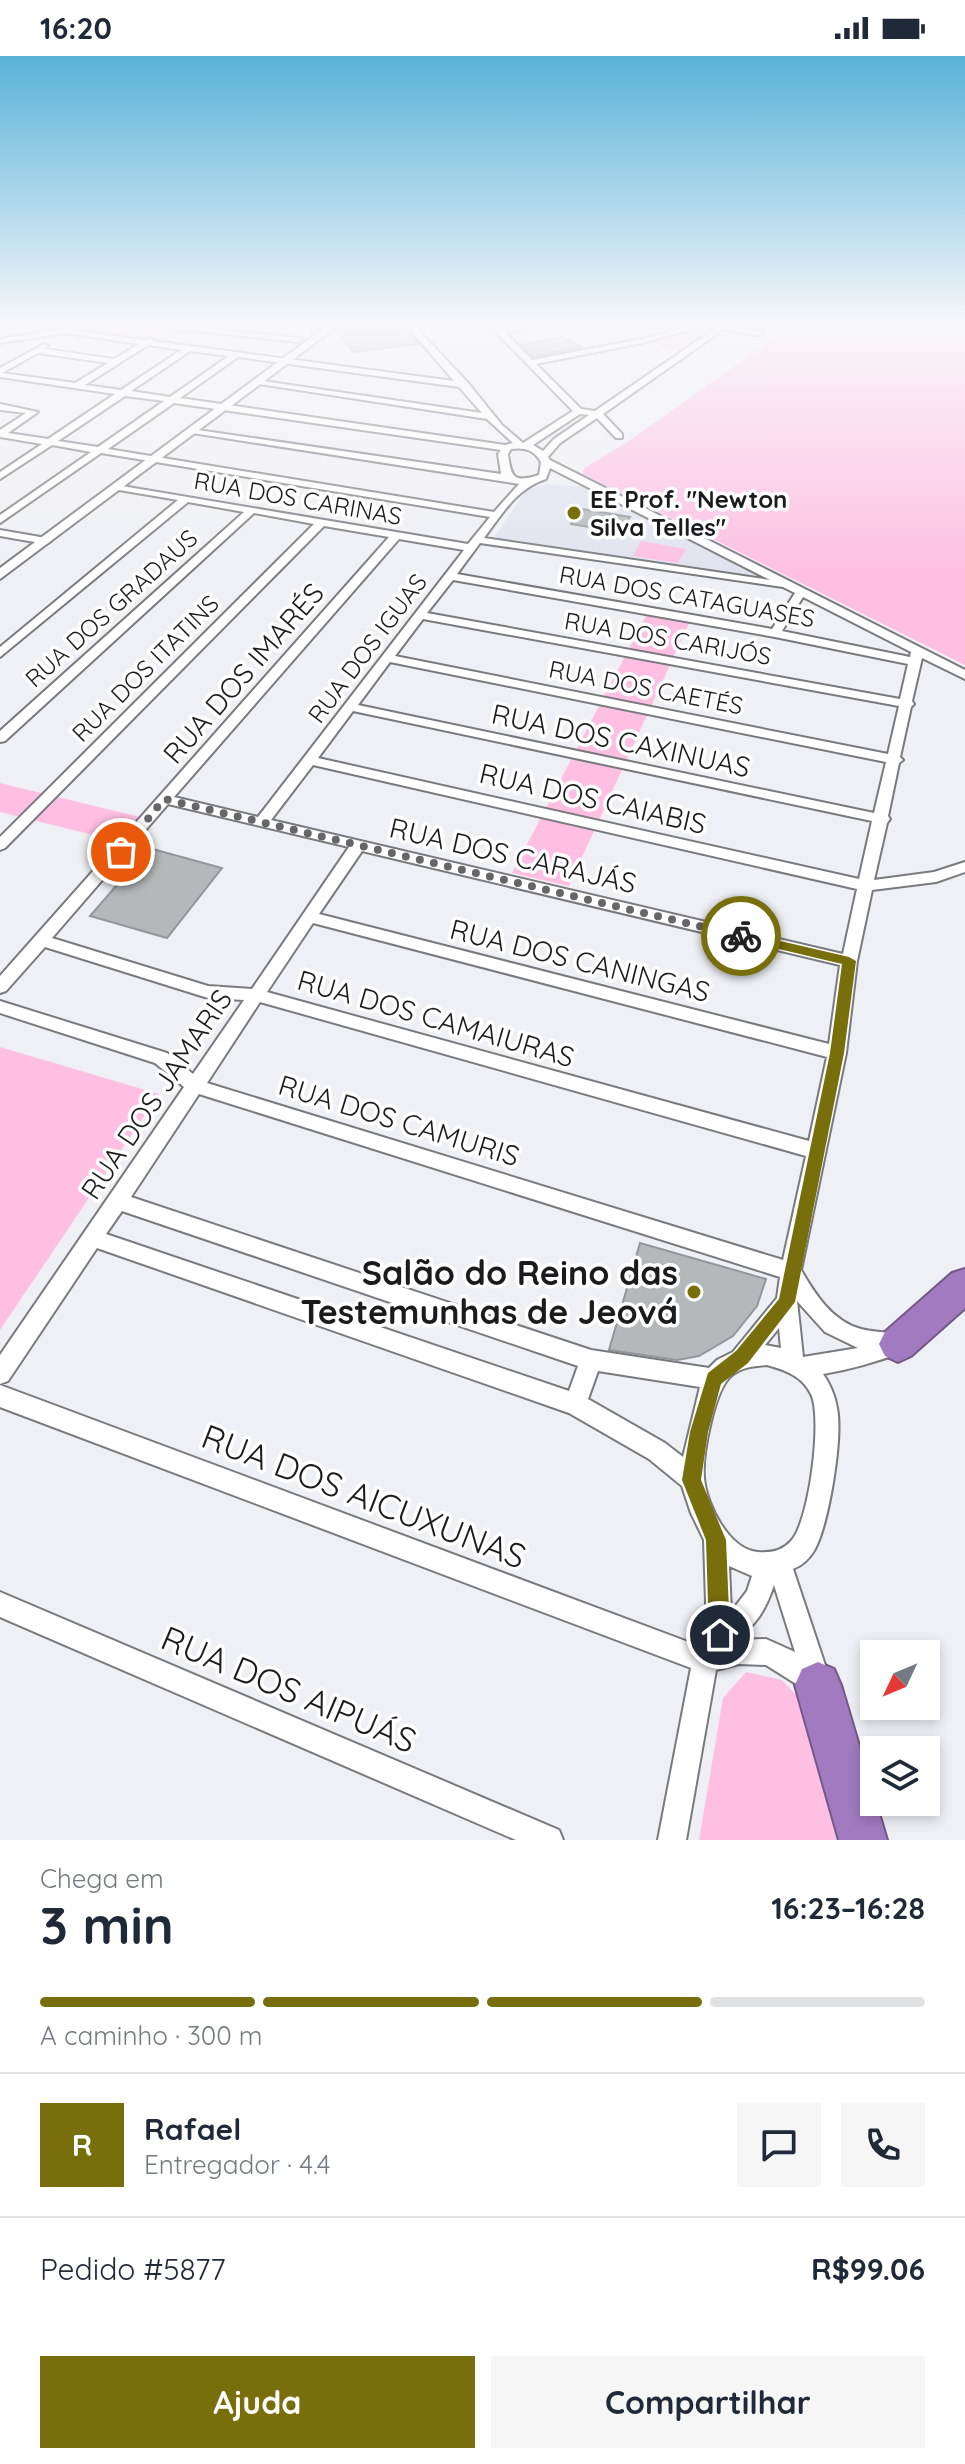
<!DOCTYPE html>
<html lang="pt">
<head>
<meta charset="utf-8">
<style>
  :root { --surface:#fff; --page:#f6f6f7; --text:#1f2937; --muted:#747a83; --line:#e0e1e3; --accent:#786e0b }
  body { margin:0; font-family:Quicksand,sans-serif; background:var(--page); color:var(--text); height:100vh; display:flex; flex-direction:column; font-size:30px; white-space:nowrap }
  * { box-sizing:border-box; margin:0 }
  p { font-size:26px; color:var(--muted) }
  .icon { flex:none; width:44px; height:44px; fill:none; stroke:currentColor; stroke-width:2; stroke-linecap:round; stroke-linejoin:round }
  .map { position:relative; height:1784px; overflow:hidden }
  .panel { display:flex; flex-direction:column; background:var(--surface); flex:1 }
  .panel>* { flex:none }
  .needle { width:52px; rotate:226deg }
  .fabs { position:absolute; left:860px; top:1584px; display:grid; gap:16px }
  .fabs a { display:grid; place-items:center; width:80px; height:80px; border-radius:0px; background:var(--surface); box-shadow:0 4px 12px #0003; font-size:40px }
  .pin { position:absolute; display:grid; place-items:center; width:68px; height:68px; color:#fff; margin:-34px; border:4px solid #fff; border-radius:50%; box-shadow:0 2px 8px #0007 }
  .courier { position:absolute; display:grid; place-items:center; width:80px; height:80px; margin:-40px; border:6px solid #786e0b; border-radius:50%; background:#fff; color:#222; box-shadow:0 2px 10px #0007 }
  .summary em { font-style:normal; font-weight:700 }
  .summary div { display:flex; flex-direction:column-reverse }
  .summary { display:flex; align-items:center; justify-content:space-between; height:136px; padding:0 40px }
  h1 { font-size:52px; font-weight:700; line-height:60px }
  .bar { display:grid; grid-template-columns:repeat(4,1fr); gap:12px 8px; align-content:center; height:96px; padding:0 40px }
  .bar i { height:10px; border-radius:6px; background:var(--line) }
  .bar .current { background:var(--accent) }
  .bar p { grid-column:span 4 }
  .line { display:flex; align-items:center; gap:20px; padding:0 40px; border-top:2px solid var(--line) }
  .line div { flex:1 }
  .round { display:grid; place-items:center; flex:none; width:84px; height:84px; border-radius:0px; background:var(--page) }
  .primary-button { display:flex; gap:16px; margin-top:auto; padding:16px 40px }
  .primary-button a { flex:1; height:92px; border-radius:0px; background:var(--accent); color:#fff; font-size:32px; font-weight:700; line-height:92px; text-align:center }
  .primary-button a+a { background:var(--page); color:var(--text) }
  .status { display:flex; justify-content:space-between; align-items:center; height:56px; padding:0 40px; background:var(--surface); direction:ltr }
  .status svg { height:22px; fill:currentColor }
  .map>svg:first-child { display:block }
  .built { fill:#e0e3ef }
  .green { fill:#febfe3 }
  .building { fill:#b4b8bb; stroke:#93979a; stroke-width:2 }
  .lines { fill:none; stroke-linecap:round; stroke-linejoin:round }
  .minor-casing { stroke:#797a7e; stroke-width:4 }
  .tertiary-casing { stroke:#797a7e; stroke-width:4 }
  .motorway-casing { stroke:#735987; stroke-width:4 }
  .minor { fill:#fff; fill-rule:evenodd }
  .tertiary { fill:#fff; fill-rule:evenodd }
  .motorway { fill:#a27ac0; fill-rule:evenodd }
  .route { fill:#786e0b }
  .done { stroke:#656669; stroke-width:8; stroke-dasharray:0 14.4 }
  .poi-dot { fill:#786e0b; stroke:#fff; stroke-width:3 }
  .labels { text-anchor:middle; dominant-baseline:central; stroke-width:7; stroke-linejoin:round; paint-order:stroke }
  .far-street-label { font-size:24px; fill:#1b1b1d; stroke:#fff }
  .far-poi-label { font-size:24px; font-weight:bold; fill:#1b1b1d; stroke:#fff; text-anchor:start }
  .street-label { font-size:28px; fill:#1b1b1d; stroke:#fff }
  .near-poi-label { font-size:34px; font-weight:bold; fill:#1b1b1d; stroke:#fff; text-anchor:end }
  .near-street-label { font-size:34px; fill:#1b1b1d; stroke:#fff }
</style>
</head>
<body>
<div class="status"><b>16:20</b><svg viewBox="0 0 49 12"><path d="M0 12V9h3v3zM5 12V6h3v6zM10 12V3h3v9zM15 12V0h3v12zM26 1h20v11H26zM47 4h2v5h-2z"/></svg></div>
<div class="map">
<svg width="965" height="1784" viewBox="0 0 965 1784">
  <rect width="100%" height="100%" fill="#eff0f5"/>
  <path class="built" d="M547,428L587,431L759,518L755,525L500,484L495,480L527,433Z"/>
  <path class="green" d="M110,268H169L145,283L82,274Z
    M794,268H965V609L583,418L584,412L629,385Z
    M686,276L708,278L680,297L650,285Z
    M641,485L686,493L678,507L633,500Z
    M647,558L690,565L569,830L512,817Z
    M0,727L140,761L117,785L0,756Z
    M0,991L159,1038L0,1274Z
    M746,1616L782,1624L825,1670L840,1784H699L723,1642Z"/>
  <path class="building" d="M351,268H402L418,288L353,296L338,275Z
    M562,281L582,291L533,301L522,289Z
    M582,453L630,461L620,476L571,468Z
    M149,792L222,812L167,882L90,860Z
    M640,1187L766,1223L757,1250L733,1280L699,1300L677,1304L609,1294Z"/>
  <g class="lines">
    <g class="minor-casing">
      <path id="minor" d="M57,268H65L68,272L109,268L77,275L145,284L150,282L153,285L454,325L405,268H413L468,327L502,369L523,387L573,355L488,268H496L502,273L556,268L506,277L532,304L641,283L700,268H711L642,287L536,308L581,353L595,355L716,272L715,268H731L729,270L763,276L760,280L724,273L603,358L622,378V382H616L597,362L560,387L548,401L550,404L965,614V623L922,602L912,645L914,648L911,651L900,701L903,704L899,707L888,760L890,763L887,767L874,824L934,816L965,806V816L936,826L872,834L857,905L846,997L801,1214C815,1238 832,1265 861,1273C875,1277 891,1275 906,1281L909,1288L906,1295C879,1305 852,1313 823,1318C830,1328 835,1340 837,1352C843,1382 829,1466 815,1493C810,1502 803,1509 793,1513L831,1627L826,1637L817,1641L766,1609L739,1608L716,1614L686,1784H658L691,1612L0,1351V1329L699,1590L707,1577L704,1484L691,1457L682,1430L649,1403L569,1357L97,1192L8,1325L0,1328V1299L184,1031L155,1007L0,957V945L167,997L193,1018L244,944L208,942L45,891L6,935L0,937V920L389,481L324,470L5,792L0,794V781L314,468L254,457L5,685L0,686V675L244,456L188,446L0,601V591L178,444L119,434L116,433V429L468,488L490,461L101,397L0,467V459L91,396L52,389L0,423V416L42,388L0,381V374L26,357L0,354V348L38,356L8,377L48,383L115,338L0,321V312L44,288L48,290L45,293L114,303L139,288L65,277L0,287V283L61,273ZM148,289L181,294L121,334L85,329ZM190,295L229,300L170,341L131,335ZM38,297L108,307L75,327L2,317ZM238,301L459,331L482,357L256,324L252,327L487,363L513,387L505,389L180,342ZM125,340L164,345L98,391L58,385ZM174,347L501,394L498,398L501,418L191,373L186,376L519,428L494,456L108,393ZM580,358L589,359L554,383L543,395L533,389ZM511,393C525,391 534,394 541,406L539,419C514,427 511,422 508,398ZM550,412L770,524L484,482C502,458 517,432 546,423ZM399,483L464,494L258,761L174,741ZM480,487L783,531L795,537L772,573L457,518ZM453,524L775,581L908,608L900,643L427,557ZM803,541L911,596L910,601L782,575ZM423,563L899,650L888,698L395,600ZM390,606L886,706L874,757L358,649ZM353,655L872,765L859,823L318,702ZM313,709L857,833L843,898L271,764ZM168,748L349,791L252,933L208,930L52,882ZM362,795L840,909L829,988L319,858ZM313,867L827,1001L809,1085L267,936ZM260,946L806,1100L783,1204L207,1027ZM199,1038L780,1221L777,1242L733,1296L717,1304L709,1312L591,1294L131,1141ZM122,1155L578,1310L569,1335L106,1178ZM797,1245L825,1276L858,1292L803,1301ZM779,1272L781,1292L765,1289ZM767,1309C785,1314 802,1320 811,1338C823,1362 809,1467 791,1485C782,1495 771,1497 758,1496C729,1494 706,1448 704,1422C702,1400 714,1333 732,1319C742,1311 755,1310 767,1309ZM598,1315L700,1331L683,1401L665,1387L588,1343ZM729,1510L752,1520L747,1535L731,1556ZM774,1529L795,1596L766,1583L735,1584C757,1568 765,1555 774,1529Z
        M170,268L298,282L302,284L298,286L167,272Z
        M296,268H317L318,269L314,271Z
        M0,474L46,482L51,485L46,488L0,480Z
        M0,1536L559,1774L563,1784H516L0,1561Z"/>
    </g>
    <g class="tertiary-casing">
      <path id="tertiary" d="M334,268H347L331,275L0,523V512L325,271Z"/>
    </g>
    <g class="motorway-casing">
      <path id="motorway" d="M965,1213V1252L911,1300L898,1306L885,1300L879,1288L885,1276L952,1217Z
        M818,1606L834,1613L841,1629L887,1784H839L795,1629L802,1613Z"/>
    </g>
    <use href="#minor" class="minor"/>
    <use href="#tertiary" class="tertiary"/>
    <use href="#motorway" class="motorway"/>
  </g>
  <linearGradient id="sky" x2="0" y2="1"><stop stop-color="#59b2d8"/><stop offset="0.52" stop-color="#f8f8fa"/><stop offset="1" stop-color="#f8f8fa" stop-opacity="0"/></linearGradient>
  <rect width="965" height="517" fill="url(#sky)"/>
  <path class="route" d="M741,876L849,901L856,905L844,997L795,1246L748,1307L721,1328L708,1376L701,1424L726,1484L730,1579L727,1586L720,1589L712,1586L709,1579L706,1484L682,1424L690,1376L708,1317L736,1295L779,1243L830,997L842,908L737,883V877Z"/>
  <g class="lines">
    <path class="done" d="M121,796L164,743L741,880"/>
  </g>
  <g class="poi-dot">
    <circle cx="574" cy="457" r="8"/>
    <circle cx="694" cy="1236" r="8"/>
  </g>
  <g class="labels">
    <g class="far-street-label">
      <text transform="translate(298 442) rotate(10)">RUA DOS CARINAS</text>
      <text transform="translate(687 540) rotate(10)">RUA DOS CATAGUASES</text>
      <text transform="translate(111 552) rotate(-42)">RUA DOS GRADAUS</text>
      <text transform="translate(668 582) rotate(10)">RUA DOS CARIJÓS</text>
      <text transform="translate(367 592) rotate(-53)">RUA DOS IGUAS</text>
      <text transform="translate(145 612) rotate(-45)">RUA DOS ITATINS</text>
      <text transform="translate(646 631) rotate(11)">RUA DOS CAETÉS</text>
    </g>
    <g class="far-poi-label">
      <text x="590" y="443">EE Prof. "Newton<tspan x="590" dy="28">Silva Telles"</tspan></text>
    </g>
    <g class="street-label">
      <text transform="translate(243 617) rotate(-49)">RUA DOS IMARÉS</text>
      <text transform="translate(621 684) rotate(12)">RUA DOS CAXINUAS</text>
      <text transform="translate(593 742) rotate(13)">RUA DOS CAIABIS</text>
      <text transform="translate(513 799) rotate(13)">RUA DOS CARAJÁS</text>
      <text transform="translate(580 904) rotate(14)">RUA DOS CANINGAS</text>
      <text transform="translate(436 962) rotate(16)">RUA DOS CAMAIURAS</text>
      <text transform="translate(156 1038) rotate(-56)">RUA DOS JAMARIS</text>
      <text transform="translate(399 1064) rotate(17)">RUA DOS CAMURIS</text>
    </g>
    <g class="near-poi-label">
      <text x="678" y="1216">Salão do Reino das<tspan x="678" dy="39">Testemunhas de Jeová</tspan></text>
    </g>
    <g class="near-street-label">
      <text transform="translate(364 1440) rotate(21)">RUA DOS AICUXUNAS</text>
      <text transform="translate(289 1633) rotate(23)">RUA DOS AIPUÁS</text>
    </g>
  </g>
</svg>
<div class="fabs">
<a><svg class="needle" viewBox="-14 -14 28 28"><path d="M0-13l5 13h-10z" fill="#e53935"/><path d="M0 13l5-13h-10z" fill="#747a83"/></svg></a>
<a><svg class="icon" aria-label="layers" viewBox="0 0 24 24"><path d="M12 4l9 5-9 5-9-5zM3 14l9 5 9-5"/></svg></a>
</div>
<div class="pin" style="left:121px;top:796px;background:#ea580c"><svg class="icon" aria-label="bag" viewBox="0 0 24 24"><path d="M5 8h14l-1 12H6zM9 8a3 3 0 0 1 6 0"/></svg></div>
<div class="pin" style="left:720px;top:1579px;background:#1f2937"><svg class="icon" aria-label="home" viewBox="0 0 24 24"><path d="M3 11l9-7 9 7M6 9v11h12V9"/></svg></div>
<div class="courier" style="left:741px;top:880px"><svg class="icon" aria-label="bike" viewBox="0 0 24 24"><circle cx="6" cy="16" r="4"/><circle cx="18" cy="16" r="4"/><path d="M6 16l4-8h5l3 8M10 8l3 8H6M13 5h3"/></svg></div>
</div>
<section class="panel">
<div class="summary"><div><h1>3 min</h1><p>Chega em</p></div><em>16:23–16:28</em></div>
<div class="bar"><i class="current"></i><i class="current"></i><i class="current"></i><i></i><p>A caminho · 300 m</p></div>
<div class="line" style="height:144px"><b class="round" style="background:var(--accent);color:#fff">R</b><div><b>Rafael</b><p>Entregador · 4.4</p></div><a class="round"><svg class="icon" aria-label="chat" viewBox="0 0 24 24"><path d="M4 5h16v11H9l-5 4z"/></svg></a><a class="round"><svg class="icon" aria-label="phone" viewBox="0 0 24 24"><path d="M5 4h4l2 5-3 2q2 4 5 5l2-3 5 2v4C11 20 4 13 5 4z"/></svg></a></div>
<div class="line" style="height:104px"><div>Pedido #5877</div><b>R$99.06</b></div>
<div class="primary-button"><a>Ajuda</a><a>Compartilhar</a></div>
</section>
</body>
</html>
